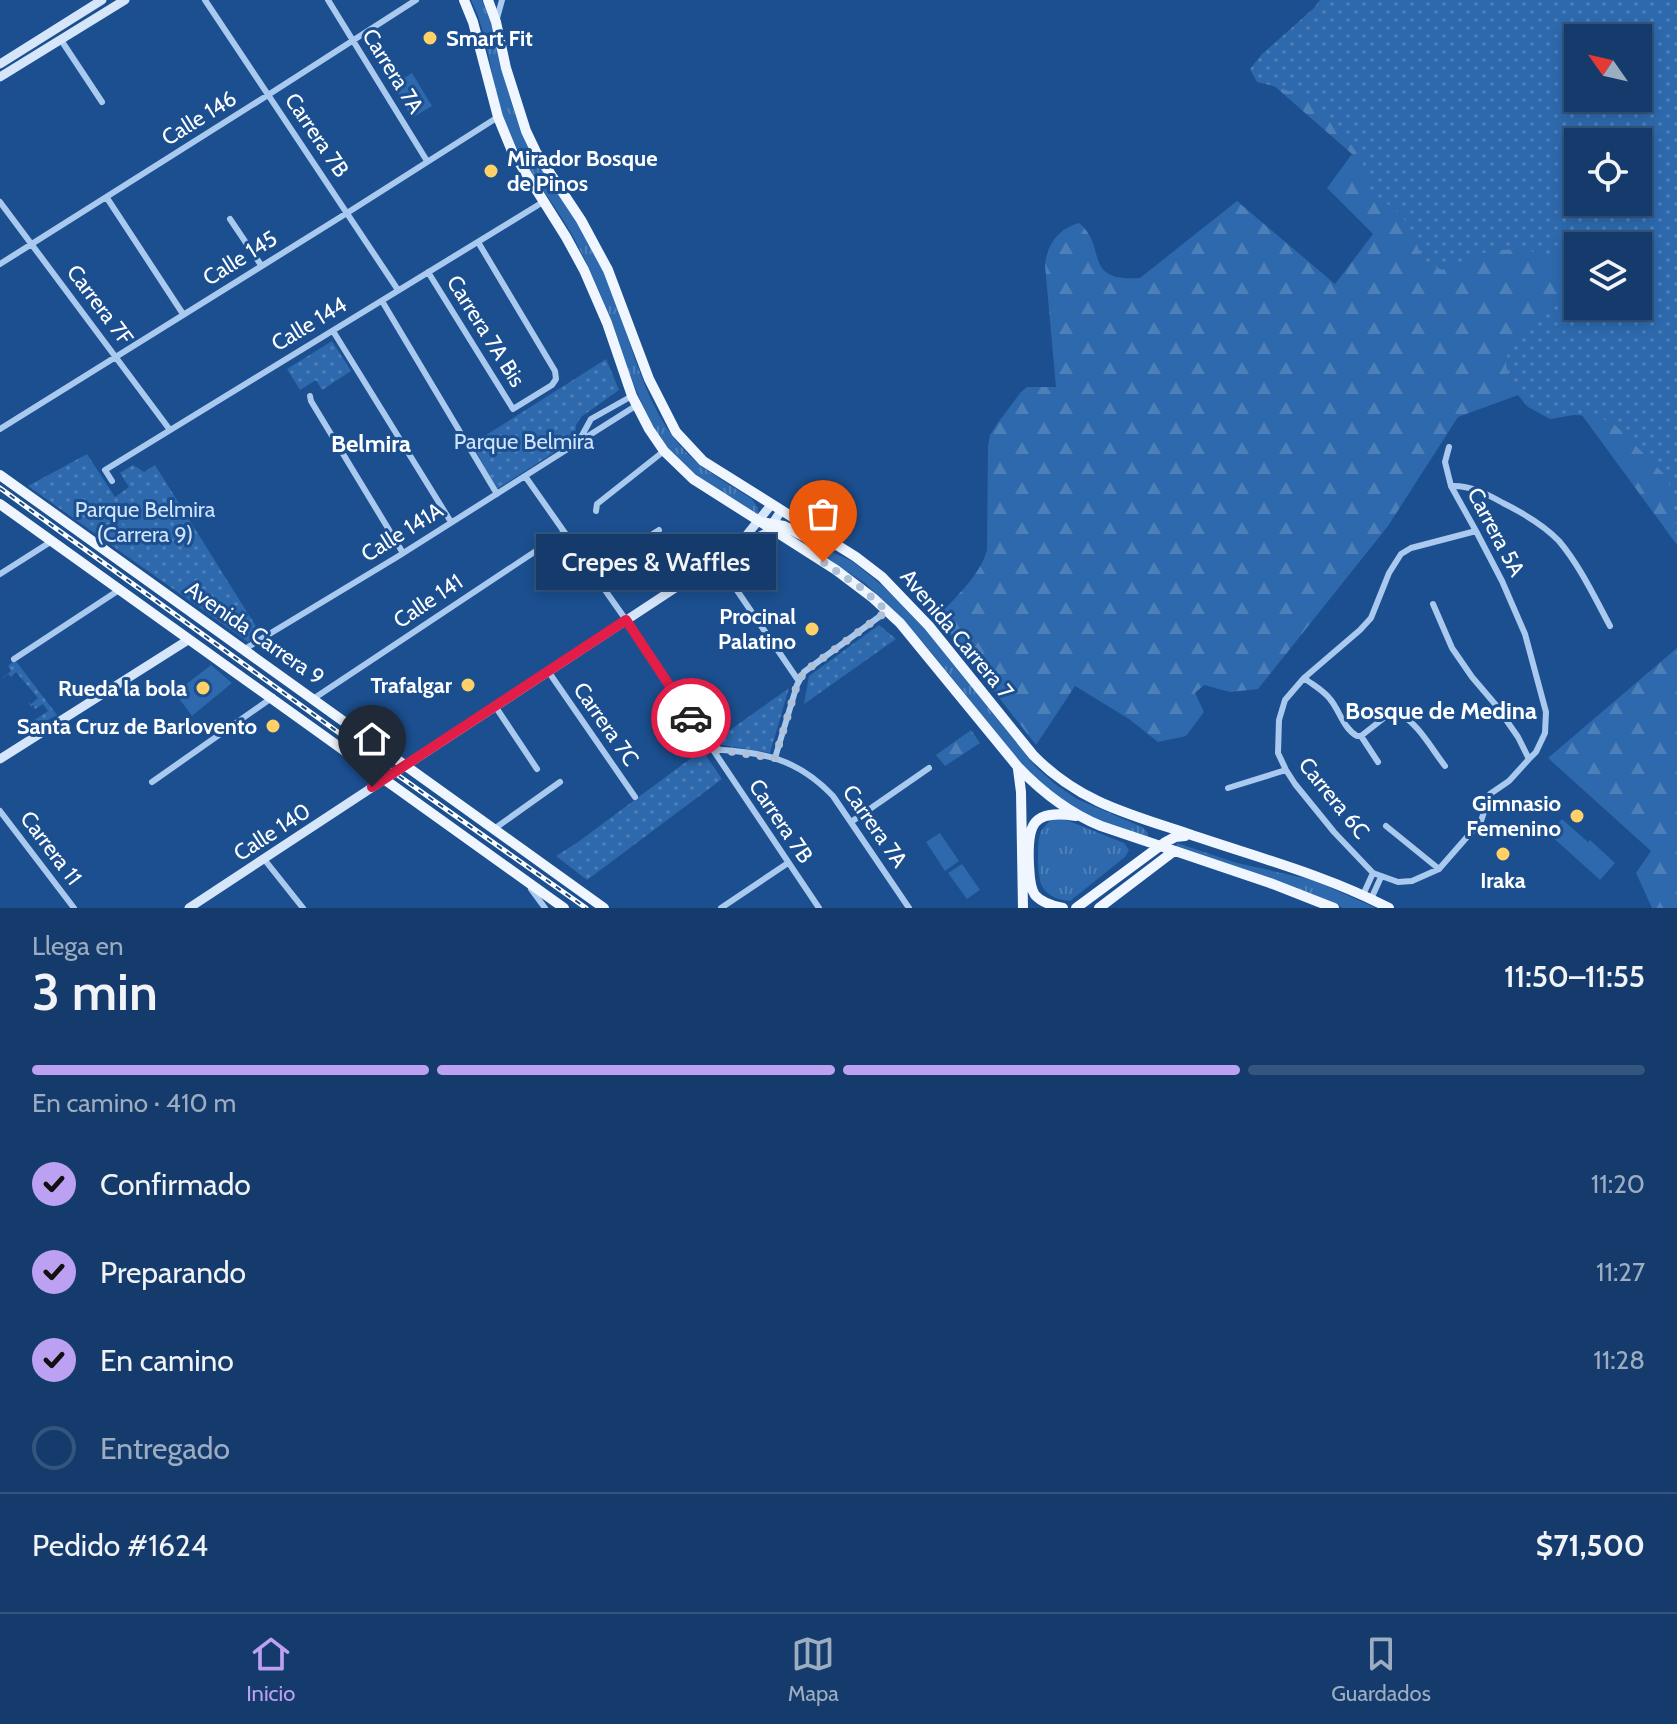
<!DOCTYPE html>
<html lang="es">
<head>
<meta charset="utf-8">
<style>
  :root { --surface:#143b6b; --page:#214673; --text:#f1f3f6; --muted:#9dadc1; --line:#33557e; --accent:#bca0f2 }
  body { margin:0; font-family:Cabin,sans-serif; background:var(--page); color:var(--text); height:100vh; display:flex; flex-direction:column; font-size:30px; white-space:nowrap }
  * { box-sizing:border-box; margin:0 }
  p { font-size:26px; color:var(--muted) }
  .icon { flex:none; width:44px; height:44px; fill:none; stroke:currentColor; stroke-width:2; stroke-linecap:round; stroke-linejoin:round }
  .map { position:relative; height:908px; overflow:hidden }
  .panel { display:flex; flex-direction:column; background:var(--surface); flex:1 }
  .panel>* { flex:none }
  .needle { width:52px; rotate:304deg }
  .buttons { position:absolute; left:1564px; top:24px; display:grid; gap:16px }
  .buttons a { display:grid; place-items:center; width:88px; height:88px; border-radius:0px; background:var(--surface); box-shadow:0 4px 12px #0003,0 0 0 2px var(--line); font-size:40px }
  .pin { position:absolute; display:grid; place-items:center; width:68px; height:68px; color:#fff; margin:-82px -34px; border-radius:50% 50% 50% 0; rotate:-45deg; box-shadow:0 0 8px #0007 }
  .pin .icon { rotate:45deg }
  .courier { position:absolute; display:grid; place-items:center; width:80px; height:80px; margin:-40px; border:6px solid #e11d48; border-radius:50%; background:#fff; color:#222; box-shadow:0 2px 10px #0007 }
  .bubble { position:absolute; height:56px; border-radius:0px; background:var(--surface); box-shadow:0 4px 12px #0003,0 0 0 2px var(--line); font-size:26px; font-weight:600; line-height:56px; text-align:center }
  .overview em { font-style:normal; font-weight:600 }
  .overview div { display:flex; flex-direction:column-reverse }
  .overview { display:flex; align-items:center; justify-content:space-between; height:136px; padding:0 32px }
  h1 { font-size:52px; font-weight:600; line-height:60px }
  .bar { display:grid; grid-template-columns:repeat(4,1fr); gap:12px 8px; align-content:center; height:96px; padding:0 32px }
  .bar i { height:10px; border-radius:6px; background:var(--line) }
  .bar .on { background:var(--accent) }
  .bar p { grid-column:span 4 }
  .line { display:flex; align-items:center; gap:20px; padding:0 32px; border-top:2px solid var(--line) }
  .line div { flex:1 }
  ol { padding:0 32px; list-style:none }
  li { display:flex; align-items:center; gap:24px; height:88px }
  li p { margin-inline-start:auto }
  li .icon { padding:8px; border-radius:50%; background:var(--accent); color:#111; stroke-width:4 }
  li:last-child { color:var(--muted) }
  li i { width:44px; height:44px; border:4px solid var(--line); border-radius:50% }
  .tabs { display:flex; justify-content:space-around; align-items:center; height:112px; border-top:2px solid var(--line); background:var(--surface); font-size:22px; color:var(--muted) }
  .tabs a { display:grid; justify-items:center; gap:4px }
  .tabs .on { color:var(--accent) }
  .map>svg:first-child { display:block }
  .grass { fill:url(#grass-tufts) }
  .forest { fill:url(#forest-firs); fill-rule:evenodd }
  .park { fill:url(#park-dots); fill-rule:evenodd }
  .garden { fill:#2e69ad }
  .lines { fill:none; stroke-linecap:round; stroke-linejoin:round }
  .street { stroke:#a9c9ee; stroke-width:6 }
  .secondary { stroke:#d6e6fa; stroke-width:9 }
  .primary { stroke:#f0f6ff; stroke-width:10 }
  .rail-casing { stroke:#fff; stroke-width:5 }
  .rail { stroke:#1b4f8f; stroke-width:2; stroke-dasharray:6; stroke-linecap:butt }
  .done { stroke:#afc1d8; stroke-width:8; stroke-dasharray:0 14.4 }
  .route { stroke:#e11d48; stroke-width:10 }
  .poi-dot { fill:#ffd166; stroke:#1b4f8f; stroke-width:3 }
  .labels { text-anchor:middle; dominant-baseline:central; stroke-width:6; stroke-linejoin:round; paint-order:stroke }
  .poi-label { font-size:22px; font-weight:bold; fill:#fff; stroke:#1b4f8f; text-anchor:end }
  .street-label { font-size:22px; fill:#fff; stroke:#1b4f8f }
  .park-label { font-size:22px; fill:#cfe3fa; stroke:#1b4f8f }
  .neighbourhood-label { font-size:24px; font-weight:bold; fill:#fff; stroke:#1b4f8f }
</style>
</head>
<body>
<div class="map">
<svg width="1677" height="908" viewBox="0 0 1677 908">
  <defs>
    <pattern id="grass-tufts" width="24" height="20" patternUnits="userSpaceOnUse" patternTransform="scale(2)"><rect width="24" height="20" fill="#2e69ad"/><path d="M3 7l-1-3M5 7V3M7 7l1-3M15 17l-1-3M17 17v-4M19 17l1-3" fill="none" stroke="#4d80b9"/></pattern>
    <pattern id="forest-firs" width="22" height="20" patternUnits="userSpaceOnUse" patternTransform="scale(2)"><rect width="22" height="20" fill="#2e69ad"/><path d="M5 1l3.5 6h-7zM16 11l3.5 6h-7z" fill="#4d80b9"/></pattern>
    <pattern id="park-dots" width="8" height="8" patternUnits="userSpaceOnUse" patternTransform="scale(2)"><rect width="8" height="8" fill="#2e69ad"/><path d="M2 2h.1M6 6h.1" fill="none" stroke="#4d80b9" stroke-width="1.8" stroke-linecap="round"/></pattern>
  </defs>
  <rect width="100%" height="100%" fill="#1b4f8f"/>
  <path class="grass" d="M471,0H482C499,37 502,79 516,117C536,171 577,214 601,265C631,329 639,407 691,457C709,474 732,486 752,499L758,508V515C733,499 706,484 683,464C643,428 627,362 608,314C599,289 588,265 576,242C555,201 520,166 505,122C490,83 490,37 471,0Z
    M779,529L852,561L894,595L932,637L1035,766L1055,784L1077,799L1142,827L1148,833V838L1105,823L1066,804L1025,769L927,647L887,604L865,583Z
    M1052,819H1064L1124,843L1129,850L1125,857L1070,901C1059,900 1048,897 1042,886C1037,876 1037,845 1040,834C1042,828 1047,824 1052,819Z
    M1177,843L1237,863L1313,880L1376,908H1343L1310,894L1176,847Z"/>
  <path class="forest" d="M1677,0V545L1557,381L1458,417L1388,526L1258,689L1230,692L1204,685L1195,693L1204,712L1186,736L1158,742L1129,719L1075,686L1036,745L937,618C955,597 980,576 987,550L988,446L990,435L997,424L1021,392L1027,387H1056L1045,265C1047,244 1059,228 1079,223C1108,246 1081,282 1140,278L1237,201L1335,284L1373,234L1327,188L1352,154L1272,84ZM1578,38H1638V98H1578ZM1578,142H1638V202H1578ZM1578,246H1638V306H1578Z
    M1677,648V908H1652L1636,873L1651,851L1548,758Z
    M971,730L980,743L945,766L936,755Z"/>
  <path class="park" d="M1320,0H1677V524L1675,522L1669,497V479L1615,425L1597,416L1574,415L1550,419L1528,407L1516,393L1506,366L1509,342L1542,310L1559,291L1566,274L1560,258L1541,255L1526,249L1498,250L1483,253L1442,270L1422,260C1412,227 1404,208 1370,196C1369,190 1369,183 1368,177C1359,147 1330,117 1305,99C1291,90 1273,86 1257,82L1250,69L1262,54L1314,8ZM1578,38H1638V98H1578ZM1578,142H1638V202H1578ZM1578,246H1638V306H1578Z
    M332,341L351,371L322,390L316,380L300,390L287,369Z
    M606,359L619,390L581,417L576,425L575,439L497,489L472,444Z
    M87,454L115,497L129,487L120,473L133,465L144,472L155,465L260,633L248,642L28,486Z
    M672,535L692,564L669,579L650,551Z
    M879,625L896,639L804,704L809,676Z
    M15,660L57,715L34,728L30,723L48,711L43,704L35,709L33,705L31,707L28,702L31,704L38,698L16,672L11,677L8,674L0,680L11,671L8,666Z
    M789,688L770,753L712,743Z
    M702,750L722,779L587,880L556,856L578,842Z"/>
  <path class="garden" d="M412,73L432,106L412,118L393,85Z
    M124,499L149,523L136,536L112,512Z
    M211,665L232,683L192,716L175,693Z
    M1562,819L1588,842L1590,840L1615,863L1600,880L1549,834Z
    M940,833L959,861L945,871L926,842Z
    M962,864L980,890L967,899L948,873Z"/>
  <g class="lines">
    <path class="street" d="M205,0L398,290
      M328,0L427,161
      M496,22L502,0
      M61,40L102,102
      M107,198L183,314
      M0,202L170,430
      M230,219L261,265
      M0,264L268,95L416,0
      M428,272L513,409L552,385L556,379L555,371L478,242
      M382,301L497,494
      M333,331L451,522
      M310,396L311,401L403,553
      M0,429L347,213L498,117
      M580,439L591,419L632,396
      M1449,447L1445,462L1451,486L1476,531L1502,581L1525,634L1546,712L1545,733L1536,752L1529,759L1509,781L1490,794L1481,821L1439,869L1412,881L1398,882L1373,873L1334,832L1295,784L1286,770L1278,753L1279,720L1285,700L1304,678L1360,630L1371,618L1389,573L1401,554L1411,548L1476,531
      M525,476L626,620L819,908
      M112,481L105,470L543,202
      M1451,486C1470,485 1487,494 1503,503C1523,513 1544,525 1559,541C1580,566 1595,598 1610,626
      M596,511L597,504L664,451
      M717,561L798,680
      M592,573L659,530
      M0,574L52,541
      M1433,604L1452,648L1472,677L1495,704L1518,737L1529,759
      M243,650L397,557L637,405
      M14,659L119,590
      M548,671L635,797
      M1304,678C1313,685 1323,690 1330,699C1340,711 1343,728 1357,736H1361L1378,762
      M313,699L563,533
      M495,706L537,769
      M1361,736L1389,714L1396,712C1417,721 1431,748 1445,766
      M712,749C763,753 796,757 833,796L909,908
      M775,758L797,685L804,672L887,611
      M152,782L273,697
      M1228,788L1286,770
      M0,811L74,908
      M851,822L929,768
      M1386,826L1439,869
      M494,829L560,782
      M264,859L303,908
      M531,889L545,908
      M1363,895L1373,873
      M1371,899L1381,877
      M721,908L788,863"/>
    <path class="secondary" d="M0,64L102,0
      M0,77L125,0
      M741,542L771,505
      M0,759L188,640
      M189,908L736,548L766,533L781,511"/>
    <path class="primary" d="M464,0L473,22L498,117L512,151L566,237L584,270L607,323L632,396L649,429L664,451L693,479L836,570L873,598L900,623L1018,767C1042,792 1069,813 1101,826L1270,883L1334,908
      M488,0L496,22L506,68L526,131L536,152L581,220L608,270L649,379L676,432L703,461L856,557L882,577L929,626L1033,755C1077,800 1124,813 1183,832C1252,856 1324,874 1389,908
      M0,475L604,908
      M0,504L564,908
      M761,522L784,526L815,542L832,546
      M1018,769L1021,792L1023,908
      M1063,908C1053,906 1042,903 1035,895C1029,886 1030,875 1029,865C1027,824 1032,809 1076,816
      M1076,908L1164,843L1175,837L1185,836
      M1099,908L1174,851"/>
    <g class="rail-casing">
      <path id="rail" d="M0,488L389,769L586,908"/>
    </g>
    <use href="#rail" class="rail"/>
  </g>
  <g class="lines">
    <path class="done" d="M691,718L712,749L775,758L797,685L804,672L887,611L860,587L823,562"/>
    <path class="route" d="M372,787L626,620L691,718"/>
  </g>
  <g class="poi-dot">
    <circle cx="430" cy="38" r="8"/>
    <circle cx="491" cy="171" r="8"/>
    <circle cx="812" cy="629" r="8"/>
    <circle cx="468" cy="685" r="8"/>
    <circle cx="203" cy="688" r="8"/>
    <circle cx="273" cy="726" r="8"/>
    <circle cx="1577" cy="816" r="8"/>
    <circle cx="1503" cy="854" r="8"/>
  </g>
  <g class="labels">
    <g class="poi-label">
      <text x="446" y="38" text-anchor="start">Smart Fit</text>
      <text x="507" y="158" text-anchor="start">Mirador Bosque<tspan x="507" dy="25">de Pinos</tspan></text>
      <text x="796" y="616">Procinal<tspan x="796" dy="25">Palatino</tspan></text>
      <text x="452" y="685">Trafalgar</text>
      <text x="187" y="688">Rueda la bola</text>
      <text x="257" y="726">Santa Cruz de Barlovento</text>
      <text x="1561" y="803">Gimnasio<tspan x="1561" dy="25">Femenino</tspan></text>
      <text x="1503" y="880" text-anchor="middle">Iraka</text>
    </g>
    <g class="street-label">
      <text transform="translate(393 71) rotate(58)">Carrera 7A</text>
      <text transform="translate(199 118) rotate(-32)">Calle 146</text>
      <text transform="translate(317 135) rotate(56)">Carrera 7B</text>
      <text transform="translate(240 258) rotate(-32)">Calle 145</text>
      <text transform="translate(100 305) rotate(53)">Carrera 7F</text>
      <text transform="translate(309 324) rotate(-31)">Calle 144</text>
      <text transform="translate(486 331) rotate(58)">Carrera 7A Bis</text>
      <text transform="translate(402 532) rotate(-32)">Calle 141A</text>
      <text transform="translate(1496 532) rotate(62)">Carrera 5A</text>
      <text transform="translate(428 601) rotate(-34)">Calle 141</text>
      <text transform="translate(255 633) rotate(35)">Avenida Carrera 9</text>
      <text transform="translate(957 634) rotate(50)">Avenida Carrera 7</text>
      <text transform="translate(606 724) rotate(55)">Carrera 7C</text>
      <text transform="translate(1334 798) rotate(51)">Carrera 6C</text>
      <text transform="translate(781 821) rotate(56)">Carrera 7B</text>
      <text transform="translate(875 826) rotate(55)">Carrera 7A</text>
      <text transform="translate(272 832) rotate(-33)">Calle 140</text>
      <text transform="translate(51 848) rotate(53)">Carrera 11</text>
    </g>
    <g class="park-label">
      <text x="524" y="441">Parque Belmira</text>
      <text x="145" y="509">Parque Belmira<tspan x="145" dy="25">(Carrera 9)</tspan></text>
    </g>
    <g class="neighbourhood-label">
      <text x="371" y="443">Belmira</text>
      <text x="1441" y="710">Bosque de Medina</text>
    </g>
  </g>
</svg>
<div class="buttons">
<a><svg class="needle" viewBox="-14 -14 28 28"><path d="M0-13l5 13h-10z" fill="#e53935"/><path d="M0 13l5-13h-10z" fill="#9dadc1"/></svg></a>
<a><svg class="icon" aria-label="locate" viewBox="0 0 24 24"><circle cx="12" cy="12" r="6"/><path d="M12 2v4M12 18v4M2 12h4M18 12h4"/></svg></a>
<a><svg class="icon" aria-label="layers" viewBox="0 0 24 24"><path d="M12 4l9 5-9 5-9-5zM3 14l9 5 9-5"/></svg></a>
</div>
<div class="pin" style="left:823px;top:562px;background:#ea580c"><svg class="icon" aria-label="bag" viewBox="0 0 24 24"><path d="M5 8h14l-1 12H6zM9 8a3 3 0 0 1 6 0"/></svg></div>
<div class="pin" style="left:372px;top:787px;background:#1f2937"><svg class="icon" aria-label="home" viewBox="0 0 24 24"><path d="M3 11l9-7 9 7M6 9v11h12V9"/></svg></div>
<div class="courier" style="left:691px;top:718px"><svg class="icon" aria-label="car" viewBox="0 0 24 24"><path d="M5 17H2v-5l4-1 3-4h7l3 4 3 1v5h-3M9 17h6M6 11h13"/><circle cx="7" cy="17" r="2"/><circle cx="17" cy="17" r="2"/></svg></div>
<div class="bubble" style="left:536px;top:534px;width:240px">Crepes &amp; Waffles</div>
</div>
<section class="panel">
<div class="overview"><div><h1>3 min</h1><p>Llega en</p></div><em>11:50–11:55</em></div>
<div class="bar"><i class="on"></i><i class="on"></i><i class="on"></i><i></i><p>En camino · 410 m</p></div>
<ol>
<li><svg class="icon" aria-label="check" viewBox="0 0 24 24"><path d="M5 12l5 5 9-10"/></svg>Confirmado<p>11:20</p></li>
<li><svg class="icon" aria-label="check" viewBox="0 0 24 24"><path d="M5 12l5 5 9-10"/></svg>Preparando<p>11:27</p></li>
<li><svg class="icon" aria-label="check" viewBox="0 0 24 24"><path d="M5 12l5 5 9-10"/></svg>En camino<p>11:28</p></li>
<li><i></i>Entregado</li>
</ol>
<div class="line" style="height:104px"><div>Pedido #1624</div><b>$71,500</b></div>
</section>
<nav class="tabs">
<a class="on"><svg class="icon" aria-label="home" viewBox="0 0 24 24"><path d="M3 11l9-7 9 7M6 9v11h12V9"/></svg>Inicio</a>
<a><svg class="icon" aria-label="map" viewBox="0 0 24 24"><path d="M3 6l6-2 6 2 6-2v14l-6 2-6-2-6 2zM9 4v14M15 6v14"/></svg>Mapa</a>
<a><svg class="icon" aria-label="saved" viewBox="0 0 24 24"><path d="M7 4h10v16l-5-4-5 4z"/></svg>Guardados</a>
</nav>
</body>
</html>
